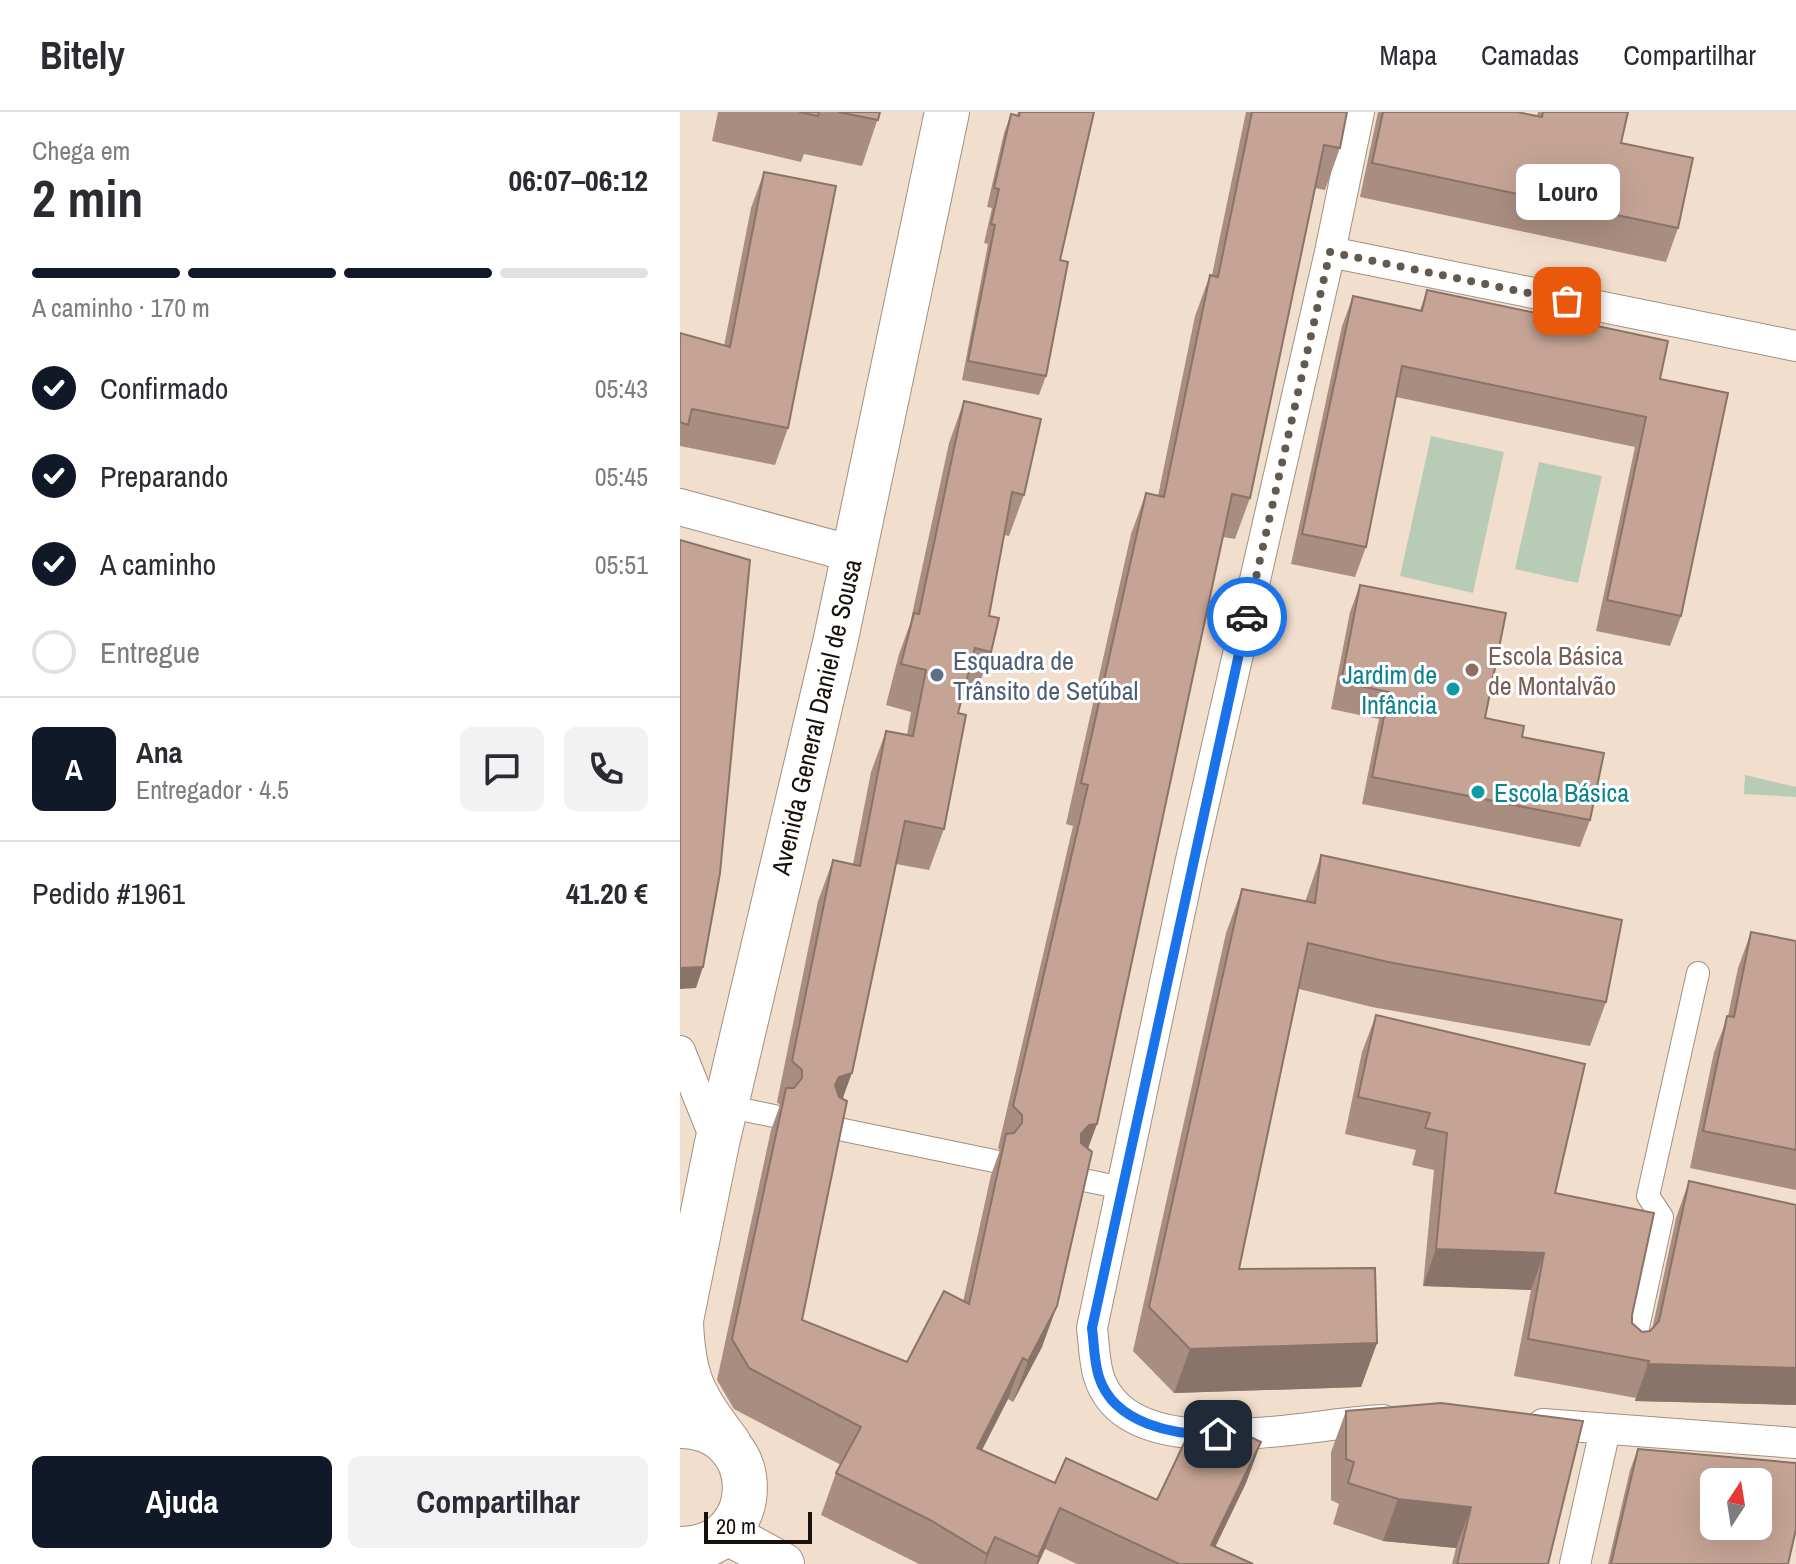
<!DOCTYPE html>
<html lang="pt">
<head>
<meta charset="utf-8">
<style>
  :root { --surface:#fff; --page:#f2f2f3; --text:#2b2b33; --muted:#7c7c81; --line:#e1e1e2; --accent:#111827 }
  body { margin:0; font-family:"Archivo Narrow",sans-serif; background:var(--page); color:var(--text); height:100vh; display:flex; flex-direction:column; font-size:30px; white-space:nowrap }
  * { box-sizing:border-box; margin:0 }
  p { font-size:26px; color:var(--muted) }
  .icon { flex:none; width:44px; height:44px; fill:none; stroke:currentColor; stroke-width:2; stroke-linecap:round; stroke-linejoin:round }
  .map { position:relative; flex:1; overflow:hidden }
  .details { display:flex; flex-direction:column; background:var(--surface); width:680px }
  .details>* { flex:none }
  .needle { width:52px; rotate:12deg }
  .buttons { position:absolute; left:1020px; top:1356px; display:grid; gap:16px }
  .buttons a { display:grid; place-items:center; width:72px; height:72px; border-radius:12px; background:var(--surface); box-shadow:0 8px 32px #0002; font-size:40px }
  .scale { position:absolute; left:24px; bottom:20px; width:108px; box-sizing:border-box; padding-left:8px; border:4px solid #17110b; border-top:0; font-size:22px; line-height:28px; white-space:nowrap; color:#17110b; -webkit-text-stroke:6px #fff; paint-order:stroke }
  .pin { position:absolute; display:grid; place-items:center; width:68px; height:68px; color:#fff; margin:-34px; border-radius:16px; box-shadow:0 4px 12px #0006 }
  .courier { position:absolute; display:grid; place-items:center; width:80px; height:80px; margin:-40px; border:6px solid #1a73e8; border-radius:50%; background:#fff; color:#222; box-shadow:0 2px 10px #0007 }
  .bubble { position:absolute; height:56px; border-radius:12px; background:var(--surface); box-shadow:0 8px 32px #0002; font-size:26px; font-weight:700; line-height:56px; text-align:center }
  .overview em { font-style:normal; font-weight:700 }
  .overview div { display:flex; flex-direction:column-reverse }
  .overview { display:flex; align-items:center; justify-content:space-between; height:136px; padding:0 32px }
  h1 { font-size:52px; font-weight:700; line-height:60px }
  .bar { display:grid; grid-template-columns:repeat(4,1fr); gap:12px 8px; align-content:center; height:96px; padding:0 32px }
  .bar i { height:10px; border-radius:6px; background:var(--line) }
  .bar .current { background:var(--accent) }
  .bar p { grid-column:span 4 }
  .line { display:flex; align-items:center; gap:20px; padding:0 32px; border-top:2px solid var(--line) }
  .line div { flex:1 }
  .round { display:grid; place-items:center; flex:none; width:84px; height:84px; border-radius:12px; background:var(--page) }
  ol { padding:0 32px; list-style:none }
  li { display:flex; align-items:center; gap:24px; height:88px }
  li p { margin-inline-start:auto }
  li .icon { padding:8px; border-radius:50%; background:var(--accent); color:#fff; stroke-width:4 }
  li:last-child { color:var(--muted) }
  li i { width:44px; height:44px; border:4px solid var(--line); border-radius:50% }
  .cta { display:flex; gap:16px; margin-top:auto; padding:16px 32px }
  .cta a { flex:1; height:92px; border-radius:12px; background:var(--accent); color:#fff; font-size:32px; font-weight:700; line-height:92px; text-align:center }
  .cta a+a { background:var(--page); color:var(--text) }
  header { display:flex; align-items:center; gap:48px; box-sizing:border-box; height:112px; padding:0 40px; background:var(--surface); border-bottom:2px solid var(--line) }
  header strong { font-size:38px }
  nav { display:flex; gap:44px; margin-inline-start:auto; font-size:28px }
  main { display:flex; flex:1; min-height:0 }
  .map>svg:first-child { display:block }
  .green { fill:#b8ccb5 }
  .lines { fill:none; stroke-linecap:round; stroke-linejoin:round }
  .pedestrian-casing { stroke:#a2907f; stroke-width:24 }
  .minor-casing { stroke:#a2907f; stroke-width:32 }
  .tertiary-casing { stroke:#a2907f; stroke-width:38 }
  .secondary-casing { stroke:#a2907f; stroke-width:44 }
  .primary-casing { stroke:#a2907f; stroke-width:46 }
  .pedestrian { stroke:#fff; stroke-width:22 }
  .minor { stroke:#fff; stroke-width:30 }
  .tertiary { stroke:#fff; stroke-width:36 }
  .secondary { stroke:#fff; stroke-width:42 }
  .primary { stroke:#fff; stroke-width:44 }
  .wall { fill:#a98d80 }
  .shaded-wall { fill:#8a7368 }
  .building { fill:#c5a495; stroke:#8a7368; stroke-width:2; fill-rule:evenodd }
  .done { stroke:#64594f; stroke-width:8; stroke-dasharray:0 14.4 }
  .route { stroke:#1a73e8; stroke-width:10 }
  .education-dot { fill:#8d6e63; stroke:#fff; stroke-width:3 }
  .service-dot { fill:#5c6f8a; stroke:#fff; stroke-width:3 }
  .culture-dot { fill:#0f9aa8; stroke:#fff; stroke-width:3 }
  .labels { text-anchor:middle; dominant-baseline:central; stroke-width:6; stroke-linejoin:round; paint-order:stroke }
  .education-label { font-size:26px; fill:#785e54; stroke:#fff; text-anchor:start }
  .service-label { font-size:26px; fill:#4e5e75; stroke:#fff; text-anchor:start }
  .culture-label { font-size:26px; fill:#0d838f; stroke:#fff; text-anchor:end }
  .street-label { font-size:26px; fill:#17110b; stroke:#fff }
</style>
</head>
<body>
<header>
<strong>Bitely</strong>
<nav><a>Mapa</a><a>Camadas</a><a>Compartilhar</a></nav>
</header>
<main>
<section class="details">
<div class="overview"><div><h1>2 min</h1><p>Chega em</p></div><em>06:07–06:12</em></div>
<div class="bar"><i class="current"></i><i class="current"></i><i class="current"></i><i></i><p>A caminho · 170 m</p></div>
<ol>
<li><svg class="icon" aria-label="check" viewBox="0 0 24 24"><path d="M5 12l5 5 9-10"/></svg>Confirmado<p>05:43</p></li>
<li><svg class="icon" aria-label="check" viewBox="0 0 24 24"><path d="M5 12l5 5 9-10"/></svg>Preparando<p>05:45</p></li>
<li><svg class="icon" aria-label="check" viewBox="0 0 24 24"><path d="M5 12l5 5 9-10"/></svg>A caminho<p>05:51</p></li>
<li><i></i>Entregue</li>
</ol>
<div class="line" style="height:144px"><b class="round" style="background:var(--accent);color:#fff">A</b><div><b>Ana</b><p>Entregador · 4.5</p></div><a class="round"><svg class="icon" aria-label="chat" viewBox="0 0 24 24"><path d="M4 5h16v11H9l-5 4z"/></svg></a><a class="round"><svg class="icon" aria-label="phone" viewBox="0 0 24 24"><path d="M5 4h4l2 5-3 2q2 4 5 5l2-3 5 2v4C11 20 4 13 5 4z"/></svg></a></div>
<div class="line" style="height:104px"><div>Pedido #1961</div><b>41.20 €</b></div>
<div class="cta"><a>Ajuda</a><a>Compartilhar</a></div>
</section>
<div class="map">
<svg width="1116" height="1452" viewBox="0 0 1116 1452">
  <rect width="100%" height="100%" fill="#f2decd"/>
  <path class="green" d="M751,324L824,340L793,481L720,464Z
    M859,350L922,364L898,471L835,457Z
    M1065,663L1116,675V685L1064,682Z"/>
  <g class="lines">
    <g class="pedestrian-casing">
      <path id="pedestrian" d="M46,994L94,1004
        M154,1016L314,1049
        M399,1067L442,1076
        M952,1243L982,1105L968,1084L1018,861"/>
    </g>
    <g class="minor-casing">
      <path id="minor" d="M679,0L650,140L510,752L412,1216C414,1231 414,1250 419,1265C449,1359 631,1310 703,1308
        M650,140L1116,234
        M0,939L37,1031
        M863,1312L1116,1331
        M895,1452L925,1318"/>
    </g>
    <g class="tertiary-casing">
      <path id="tertiary" d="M0,395L173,442"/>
    </g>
    <g class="secondary-casing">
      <path id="secondary" d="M46,1421L103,1452"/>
    </g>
    <g class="primary-casing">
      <path id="primary" d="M1,1209C3,1269 14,1285 49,1332
        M0,1213L37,1031L155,531L267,0
        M0,1314C86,1314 87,1437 0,1437"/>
    </g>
    <use href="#pedestrian" class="pedestrian"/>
    <use href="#minor" class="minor"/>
    <use href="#tertiary" class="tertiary"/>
    <use href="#secondary" class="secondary"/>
    <use href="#primary" class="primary"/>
  </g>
  <path class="wall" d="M38,0H200L182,54L124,42L121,50L32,29Z
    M338,0H414L380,148L366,264L359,283L282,268L308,132L304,131L312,96L307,95L324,21L331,2L337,4Z
    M566,0H667L660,36L645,78L635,76L570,386L555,427L543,425L408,1037L362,1235L333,1290L328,1287L302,1338L375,1371L477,1388L581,1330L566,1371L535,1435L573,1452H397L365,1437L358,1452H239L141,1403L156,1361L161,1353L54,1297L37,1268L91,1018L100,993L97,990L138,789L153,748L173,752L191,660L206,619L227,623L231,600L206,593L219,542L230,512L269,331L284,289L344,383L329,424L324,423L309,504L311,540L296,581L284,578L278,601L264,717L249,758L216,752L163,987L122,1208L227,1250L283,1190L311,1063L320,1038L318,1036L393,714L386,712L451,422L466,381L478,384L515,204L530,163H532Z
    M698,0H837L857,4L858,0H948L941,31L998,116L986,150L680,85Z
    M84,60L108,316L95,353L0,334V221L44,234L71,96Z
    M747,178L980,267L1001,504L990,534L916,519L955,335L716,285L686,435L675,465L611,452L662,214L673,184L740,198Z
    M680,473L805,606L842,625L910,708L900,735L682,692L699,607L651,597L670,500Z
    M641,743L926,890L910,934L692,895L619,877L559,1157L697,1231L681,1275L494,1281L453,1239L546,821L562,777L625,790Z
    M1071,820L1116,948V1078L1010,1056L1034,940L1048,904L1058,856Z
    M696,903L875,1081L952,1203V1211L962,1220L970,1219L972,1218L996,1106L1009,1069L1116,1093V1293L955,1289L956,1286L834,1264L851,1178L743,1174L754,1058L732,1053L736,1038L665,1022L682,940Z
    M666,1299L868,1452H772L776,1436L703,1429L653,1412L659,1392L651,1388V1340Z
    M958,1337L1108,1452H928L950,1358Z"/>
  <path class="shaded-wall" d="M23,855L16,876L0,877V856Z
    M172,961L157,1002L155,973L159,965Z
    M417,1012L402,1053L401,1022L409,1013Z
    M756,1137L864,1141L851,1178L743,1174Z
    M377,1194L362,1235L333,1290L348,1249Z
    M697,1231L681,1275L494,1281L510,1237Z
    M343,1246L328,1287L282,1377L297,1336Z
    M968,1252L1116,1256V1293L955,1289Z
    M581,1330L566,1371L527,1452L531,1433Z
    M718,1387L791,1395L776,1436L703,1429Z
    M380,1396L365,1437L358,1452H356Z
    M315,1425L305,1452H304L307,1442Z"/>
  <path class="building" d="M119,0H139L138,4Z
    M158,0H200L198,8Z
    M340,0H414L380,148L388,150L366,264L288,249L315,113L311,112L319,77L314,76L331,2L339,4Z
    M572,0H667L660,36L644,33L570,386L552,382L417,1012L409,1013L401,1022V1031L412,1040L377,1194L348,1249L343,1246L297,1336L375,1371L386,1346L477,1388L519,1300L581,1330L531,1433L573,1452H499L380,1396L358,1445L315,1425L307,1442L250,1408L156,1361L181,1315L69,1256L52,1227L106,976H114L122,966V958L112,949L153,748L180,754L206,619L233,624L246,558L221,552L234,501L239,502L284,289L361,307L344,383L332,380L309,504L319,506L311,540L295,536L278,601L286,603L264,717L225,709L172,961L159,965L155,973L159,985L167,989L122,1208L227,1250L264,1179L289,1192L326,1022L334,1021L342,1011V1003L333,994L408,673L401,671L466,381L484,385L530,163L538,165Z
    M703,0H837L862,5L863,0H948L941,31L1013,46L998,116L692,51Z
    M84,60L156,74L108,316L12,297L8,313L0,310V221L50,235Z
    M747,178L988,229L980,267L1048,281L1001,504L927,488L966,305L722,254L686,435L622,422L673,184L742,199Z
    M0,428L70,448L40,761L23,855L0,856Z
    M680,473L826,501L805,606L844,614L842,625L924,641L910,708L692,665L709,580L661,570Z
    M641,743L942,808L926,890L708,850L628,831L559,1157L695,1156L697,1231L510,1237L469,1195L562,777L635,791Z
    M1071,820L1116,829V1038L1023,1019L1047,904L1054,905Z
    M696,903L905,952L875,1081L974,1101L952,1203V1211L962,1220L970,1219L979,1209L1009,1069L1116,1093V1256L968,1252L969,1249L848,1227L864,1141L756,1137L767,1021L745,1016L750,1001L678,985Z
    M761,1291L903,1309L868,1452H777L791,1395L718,1387L668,1371L674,1350L666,1347V1299Z
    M958,1337L1116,1351V1417L1108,1452H931ZM1034,1370H1078V1414H1034Z"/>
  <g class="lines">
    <path class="done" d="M567,505L650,140L887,189"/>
    <path class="route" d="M538,1322C495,1324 434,1312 419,1265C414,1250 414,1231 412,1216L567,505"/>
  </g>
  <circle class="education-dot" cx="792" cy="558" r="8"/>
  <circle class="service-dot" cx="257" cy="563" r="8"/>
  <g class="culture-dot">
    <circle cx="773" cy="577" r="8"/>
    <circle cx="798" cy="680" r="8"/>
  </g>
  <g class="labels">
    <g class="education-label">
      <text x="808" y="543">Escola Básica<tspan x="808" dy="30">de Montalvão</tspan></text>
    </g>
    <g class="service-label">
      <text x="273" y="548">Esquadra de<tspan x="273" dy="30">Trânsito de Setúbal</tspan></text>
    </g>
    <g class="culture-label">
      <text x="757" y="562">Jardim de<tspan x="757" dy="30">Infância</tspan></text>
      <text x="814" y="680" text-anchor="start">Escola Básica</text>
    </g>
    <g class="street-label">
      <text transform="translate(136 605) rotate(-77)">Avenida General Daniel de Sousa</text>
    </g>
  </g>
</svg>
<div class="buttons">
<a><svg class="needle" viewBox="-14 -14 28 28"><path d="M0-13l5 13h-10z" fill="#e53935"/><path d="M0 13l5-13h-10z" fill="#7c7c81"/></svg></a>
</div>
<div class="scale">20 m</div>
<div class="pin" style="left:887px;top:189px;background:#ea580c"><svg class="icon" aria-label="bag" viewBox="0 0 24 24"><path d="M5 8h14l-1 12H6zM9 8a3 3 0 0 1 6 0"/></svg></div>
<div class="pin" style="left:538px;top:1322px;background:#1f2937"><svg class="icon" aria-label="home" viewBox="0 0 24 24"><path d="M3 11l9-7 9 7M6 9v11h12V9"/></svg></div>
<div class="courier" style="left:567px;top:505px"><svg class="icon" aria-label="car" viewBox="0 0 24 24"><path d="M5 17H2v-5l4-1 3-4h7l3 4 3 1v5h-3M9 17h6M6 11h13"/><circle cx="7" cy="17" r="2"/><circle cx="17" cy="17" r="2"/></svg></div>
<div class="bubble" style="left:836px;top:52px;width:104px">Louro</div>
</div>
</main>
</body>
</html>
